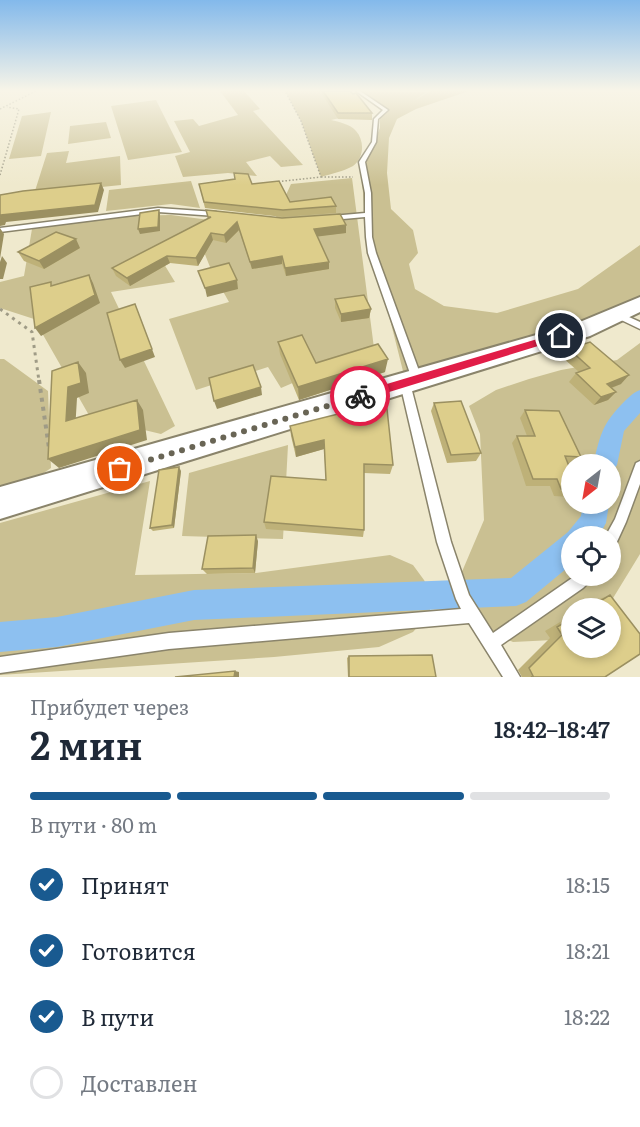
<!DOCTYPE html>
<html lang="ru">
<head>
<meta charset="utf-8">
<style>
  :root { --surface:#fff; --page:#f2f2f3; --text:#1f2937; --muted:#747a83; --line:#e0e1e3; --accent:#195a90 }
  body { margin:0; font-family:Literata,serif; background:var(--page); color:var(--text); height:100vh; display:flex; flex-direction:column; font-size:22px; white-space:nowrap }
  * { box-sizing:border-box; margin:0 }
  p { font-size:20px; color:var(--muted) }
  .icon { flex:none; width:33px; height:33px; fill:none; stroke:currentColor; stroke-width:2; stroke-linecap:round; stroke-linejoin:round }
  .map { position:relative; height:677px; overflow:hidden }
  .details { display:flex; flex-direction:column; background:var(--surface); flex:1 }
  .details>* { flex:none }
  .needle { width:39px; rotate:211deg }
  .fabs { position:absolute; left:561px; top:454px; display:grid; gap:12px }
  .fabs a { display:grid; place-items:center; width:60px; height:60px; border-radius:50%; background:var(--surface); box-shadow:0 3px 9px #0003; font-size:30px }
  .pin { position:absolute; display:grid; place-items:center; width:51px; height:51px; color:#fff; margin:-26px; border:3px solid #fff; border-radius:50%; box-shadow:0 2px 6px #0007 }
  .courier { position:absolute; display:grid; place-items:center; width:60px; height:60px; margin:-30px; border:4px solid #e11d48; border-radius:50%; background:#fff; color:#222; box-shadow:0 2px 8px #0007 }
  .overview em { font-style:normal; font-weight:600 }
  .overview div { display:flex; flex-direction:column-reverse }
  .overview { display:flex; align-items:center; justify-content:space-between; height:102px; padding:0 30px }
  h1 { font-size:39px; font-weight:600; line-height:45px }
  .bar { display:grid; grid-template-columns:repeat(4,1fr); gap:9px 6px; align-content:center; height:72px; padding:0 30px }
  .bar i { height:8px; border-radius:4px; background:var(--line) }
  .bar .on { background:var(--accent) }
  .bar p { grid-column:span 4 }
  ol { padding:0 30px; list-style:none }
  li { display:flex; align-items:center; gap:18px; height:66px }
  li p { margin-inline-start:auto }
  li .icon { padding:6px; border-radius:50%; background:var(--accent); color:#fff; stroke-width:4 }
  li:last-child { color:var(--muted) }
  li i { width:33px; height:33px; border:3px solid var(--line); border-radius:50% }
  .map>svg:first-child { display:block }
  .green { fill:#cac092; fill-rule:evenodd }
  .lines { fill:none; stroke-linecap:round; stroke-linejoin:round }
  .canal { fill:#8dc0f0; fill-rule:evenodd }
  .service-casing { stroke:#8a846b; stroke-width:3 }
  .tertiary-casing { stroke:#8a846b; stroke-width:4 }
  .path-far2 { stroke:#9f9b86; stroke-width:1.5; stroke-dasharray:1.5 2; stroke-linecap:butt }
  .path-far1 { stroke:#9f9b86; stroke-width:3; stroke-dasharray:3 4.5; stroke-linecap:butt }
  .path { stroke:#9f9b86; stroke-width:4; stroke-dasharray:4 5; stroke-linecap:butt }
  .service { fill:#fff; fill-rule:evenodd }
  .tertiary { fill:#fff; fill-rule:evenodd }
  .wall { fill:#beb178 }
  .shaded-wall { fill:#9b9061 }
  .building { fill:#ddce8b; stroke:#9b9061; stroke-width:1.5 }
  .route { fill:#e11d48 }
  .done { stroke:#696555; stroke-width:6; stroke-dasharray:0 10.8 }
</style>
</head>
<body>
<div class="map">
<svg width="640" height="677" viewBox="0 0 640 677">
  <rect width="100%" height="100%" fill="#efe9cd"/>
  <path class="green" d="M220,91H244L260,109L253,111L303,165L281,167L270,156L246,162L257,176L228,173L183,177L175,156L190,152L174,121L193,119L199,126L238,115Z
    M285,91H337L340,118L331,120C339,122 350,124 356,131C365,141 364,158 353,166C344,171 331,174 321,177L301,121Z
    M356,91L427,92L412,102L430,91H469L416,109L397,119L389,138L387,173L391,209L413,230L418,253L409,264L415,289L444,306L497,313L578,289L640,245V305L594,334L407,387L365,220L361,166L374,142L380,128V118L386,110Z
    M156,100L182,152L128,160L111,106Z
    M51,112L41,156L9,159L22,116Z
    M106,122L111,138L68,144L70,126Z
    M69,151L66,163L120,156L121,185L34,194L47,153Z
    M352,178L374,348L281,388L268,367L196,390L169,319L229,302L212,272L204,252L156,251L175,282L111,292L175,426L161,434L90,417L34,319L0,308V282L24,276L32,229L113,216L171,215L271,228L291,184Z
    M191,181L200,208L171,204L106,211L109,190Z
    M640,343V554L607,608L572,609L571,629L553,640L513,642L481,628L461,574L484,520L480,434L469,406L496,390L529,379L561,370L617,360ZM572,465H610V504H572ZM572,537H610V576H572Z
    M0,359H4L48,391L51,468L32,481L0,488Z
    M288,445L283,539L182,536L189,473Z
    M150,481L135,575L256,573L390,555L413,565L424,580L430,591V613L413,632L379,647L274,657L0,675V523Z"/>
  <g class="lines">
    <path class="canal" d="M640,390V413L624,431L617,465L610,474V465H593C600,437 601,426 621,405C627,399 632,393 640,390Z
      M583,504H609L606,523L598,537H572V564L526,602L516,606L194,620L57,647L0,652V622L57,617L194,590L511,578L568,532L581,516Z"/>
    <g class="service-casing">
      <path id="service" d="M356,91H360L388,110L378,119L376,142L365,162L371,193L372,237L376,253L422,379L420,382L417,383L414,382L412,379L368,253L366,237L365,217L332,220L329,218L332,216L365,213V193L359,162L372,142L374,119L383,110Z
        M158,208L216,212L219,214L216,216L158,212L0,232V228Z
        M618,312L640,322V329L615,317L614,315Z
        M405,379L409,380L410,383L451,542L469,595L493,633L575,576H592L590,581L583,588L501,645L520,677H503L469,623L169,649L0,673V657L169,633L461,609L456,599L437,542L400,383L401,380Z
        M640,461V484L626,522L615,546L610,547V537H605L615,519L636,463Z"/>
    </g>
    <g class="tertiary-casing">
      <path id="tertiary" d="M640,297V312L590,336L0,519V487L575,324Z"/>
    </g>
    <path class="path-far2" d="M0,109L36,91
      M0,175L19,109L7,107
      M321,177H353
      M275,182L321,177L301,121L285,91"/>
    <path class="path-far1" d="M0,309L32,332L39,381"/>
    <path class="path" d="M39,380L49,448"/>
    <use href="#service" class="service"/>
    <use href="#tertiary" class="tertiary"/>
  </g>
  <path class="wall" d="M322,91H350L372,113V120L338,119L322,94Z
    M234,173L252,184L290,202L336,206V213L283,217L205,208L199,184L235,179Z
    M206,210L346,233L317,236L329,269L286,276L282,264L252,269L239,230L226,243L213,240L198,266L170,263L130,286L116,276L112,268L208,218Z
    M80,248L44,269L24,261L18,252Z
    M335,299L371,309L369,318L341,322L335,308Z
    M278,342L316,363L385,372L299,400L280,354Z
    M569,349L621,384L612,388L616,392L608,400L594,405L569,382L576,373L579,372L563,358Z
    M434,403L481,453L476,461L447,463L431,411Z
    M525,410L581,457L573,464H568L572,474V496L570,497L554,496L550,486H526L512,443L517,436H527L520,418Z
    M290,426L393,465L390,474L364,473V530L363,537L266,529L264,522L326,480L324,449L296,457L291,436Z
    M181,471L174,528L153,531L150,528Z
    M258,541L255,573L207,574L202,569Z
    M610,595L640,634V654L605,677H522L518,670L550,638L545,631L572,615V648H610V609H582L597,600Z
    M349,656L436,677H348L347,658Z"/>
  <path class="shaded-wall" d="M101,183L104,190L98,212L6,222L5,225L0,226V218L1,215Z
    M159,210L160,214V231L140,234L138,229Z
    M237,222L239,230L226,243L224,235Z
    M346,225V233L314,237V229Z
    M0,228L4,234L0,259Z
    M211,233L213,240L198,266L196,258Z
    M76,239L80,248L44,269L39,261Z
    M2,256L7,263L3,279H0V262Z
    M167,256L170,263L130,286L127,278Z
    M282,256V264L252,269L250,262Z
    M329,262V269L286,276L285,268Z
    M89,275L93,283L100,303L41,336L35,328Z
    M237,280L238,289L207,297L205,288Z
    M135,304L155,357L125,368L120,360Z
    M371,309L369,318L341,322V314Z
    M388,359L385,372L299,400L298,387Z
    M78,362L86,373L89,393L77,398L75,431L66,421L68,387Z
    M629,375L621,384L600,392L607,384Z
    M261,387L262,395L217,409L214,401Z
    M616,392L608,400L594,405L601,397Z
    M137,400L143,410L147,440L59,468L48,459Z
    M324,440V449L296,457L295,447Z
    M179,467L181,471L174,528L172,525Z
    M256,535L258,541L255,573L253,568Z
    M235,671L239,672V677H234Z"/>
  <path class="building" d="M323,91H350L353,94L356,93L372,113H338Z
    M234,173L248,174L252,184L279,181L290,202L331,197L336,206L283,210L204,202L199,184L235,179Z
    M101,183L95,205L1,215L0,218V195L23,191Z
    M159,210L158,227L138,229L140,213Z
    M206,210L282,218L340,214L346,225L314,229L329,262L285,268L282,256L250,262L237,222L224,235L211,233L196,258L167,256L127,278L112,268L211,217H208Z
    M56,232L76,239L39,261L18,252Z
    M229,263L237,280L205,288L198,271Z
    M89,275L95,295L35,328L30,287L51,282V286Z
    M364,295L371,309L341,314L335,299Z
    M135,304L152,349L120,360L107,313Z
    M302,335L316,363L378,344L388,359L298,387L278,342Z
    M590,342L629,375L607,384L616,392L601,397L576,373L590,368L569,349Z
    M78,362L81,383L68,387L66,421L137,400L140,430L48,459L52,371Z
    M253,365L261,387L214,401L209,378Z
    M461,401L481,453L451,455L434,403Z
    M362,408L387,409L393,465L364,464V530L264,522L271,476L326,480L324,440L295,447L290,426Z
    M525,410L559,411L581,457L565,456L572,474V490L561,489L557,479H533L517,436H535Z
    M179,467L172,525L150,528L159,470Z
    M256,535L253,568L202,569L208,536Z
    M610,595L640,634V654L605,677H531L533,676L529,668L562,635L557,627L572,618V648H610V609H587Z
    M432,655L436,677H349V656Z
    M235,671L234,677H175Z"/>
  <linearGradient id="sky" x2="0" y2="1"><stop stop-color="#83b9eb"/><stop offset="0.49" stop-color="#f8f5e8"/><stop offset="1" stop-color="#f8f5e8" stop-opacity="0"/></linearGradient>
  <rect width="640" height="185" fill="url(#sky)"/>
  <path class="route" d="M561,332L564,333V338L360,401L354,396L360,392Z"/>
  <g class="lines">
    <path class="done" d="M120,469L360,396"/>
  </g>
</svg>
<div class="fabs">
<a><svg class="needle" viewBox="-14 -14 28 28"><path d="M0-13l5 13h-10z" fill="#e53935"/><path d="M0 13l5-13h-10z" fill="#747a83"/></svg></a>
<a><svg class="icon" aria-label="locate" viewBox="0 0 24 24"><circle cx="12" cy="12" r="6"/><path d="M12 2v4M12 18v4M2 12h4M18 12h4"/></svg></a>
<a><svg class="icon" aria-label="layers" viewBox="0 0 24 24"><path d="M12 4l9 5-9 5-9-5zM3 14l9 5 9-5"/></svg></a>
</div>
<div class="pin" style="left:120px;top:469px;background:#ea580c"><svg class="icon" aria-label="bag" viewBox="0 0 24 24"><path d="M5 8h14l-1 12H6zM9 8a3 3 0 0 1 6 0"/></svg></div>
<div class="pin" style="left:561px;top:336px;background:#1f2937"><svg class="icon" aria-label="home" viewBox="0 0 24 24"><path d="M3 11l9-7 9 7M6 9v11h12V9"/></svg></div>
<div class="courier" style="left:360px;top:396px"><svg class="icon" aria-label="bike" viewBox="0 0 24 24"><circle cx="6" cy="16" r="4"/><circle cx="18" cy="16" r="4"/><path d="M6 16l4-8h5l3 8M10 8l3 8H6M13 5h3"/></svg></div>
</div>
<section class="details">
<div class="overview"><div><h1>2 мин</h1><p>Прибудет через</p></div><em>18:42–18:47</em></div>
<div class="bar"><i class="on"></i><i class="on"></i><i class="on"></i><i></i><p>В пути · 80 m</p></div>
<ol>
<li><svg class="icon" aria-label="check" viewBox="0 0 24 24"><path d="M5 12l5 5 9-10"/></svg>Принят<p>18:15</p></li>
<li><svg class="icon" aria-label="check" viewBox="0 0 24 24"><path d="M5 12l5 5 9-10"/></svg>Готовится<p>18:21</p></li>
<li><svg class="icon" aria-label="check" viewBox="0 0 24 24"><path d="M5 12l5 5 9-10"/></svg>В пути<p>18:22</p></li>
<li><i></i>Доставлен</li>
</ol>
</section>
</body>
</html>
